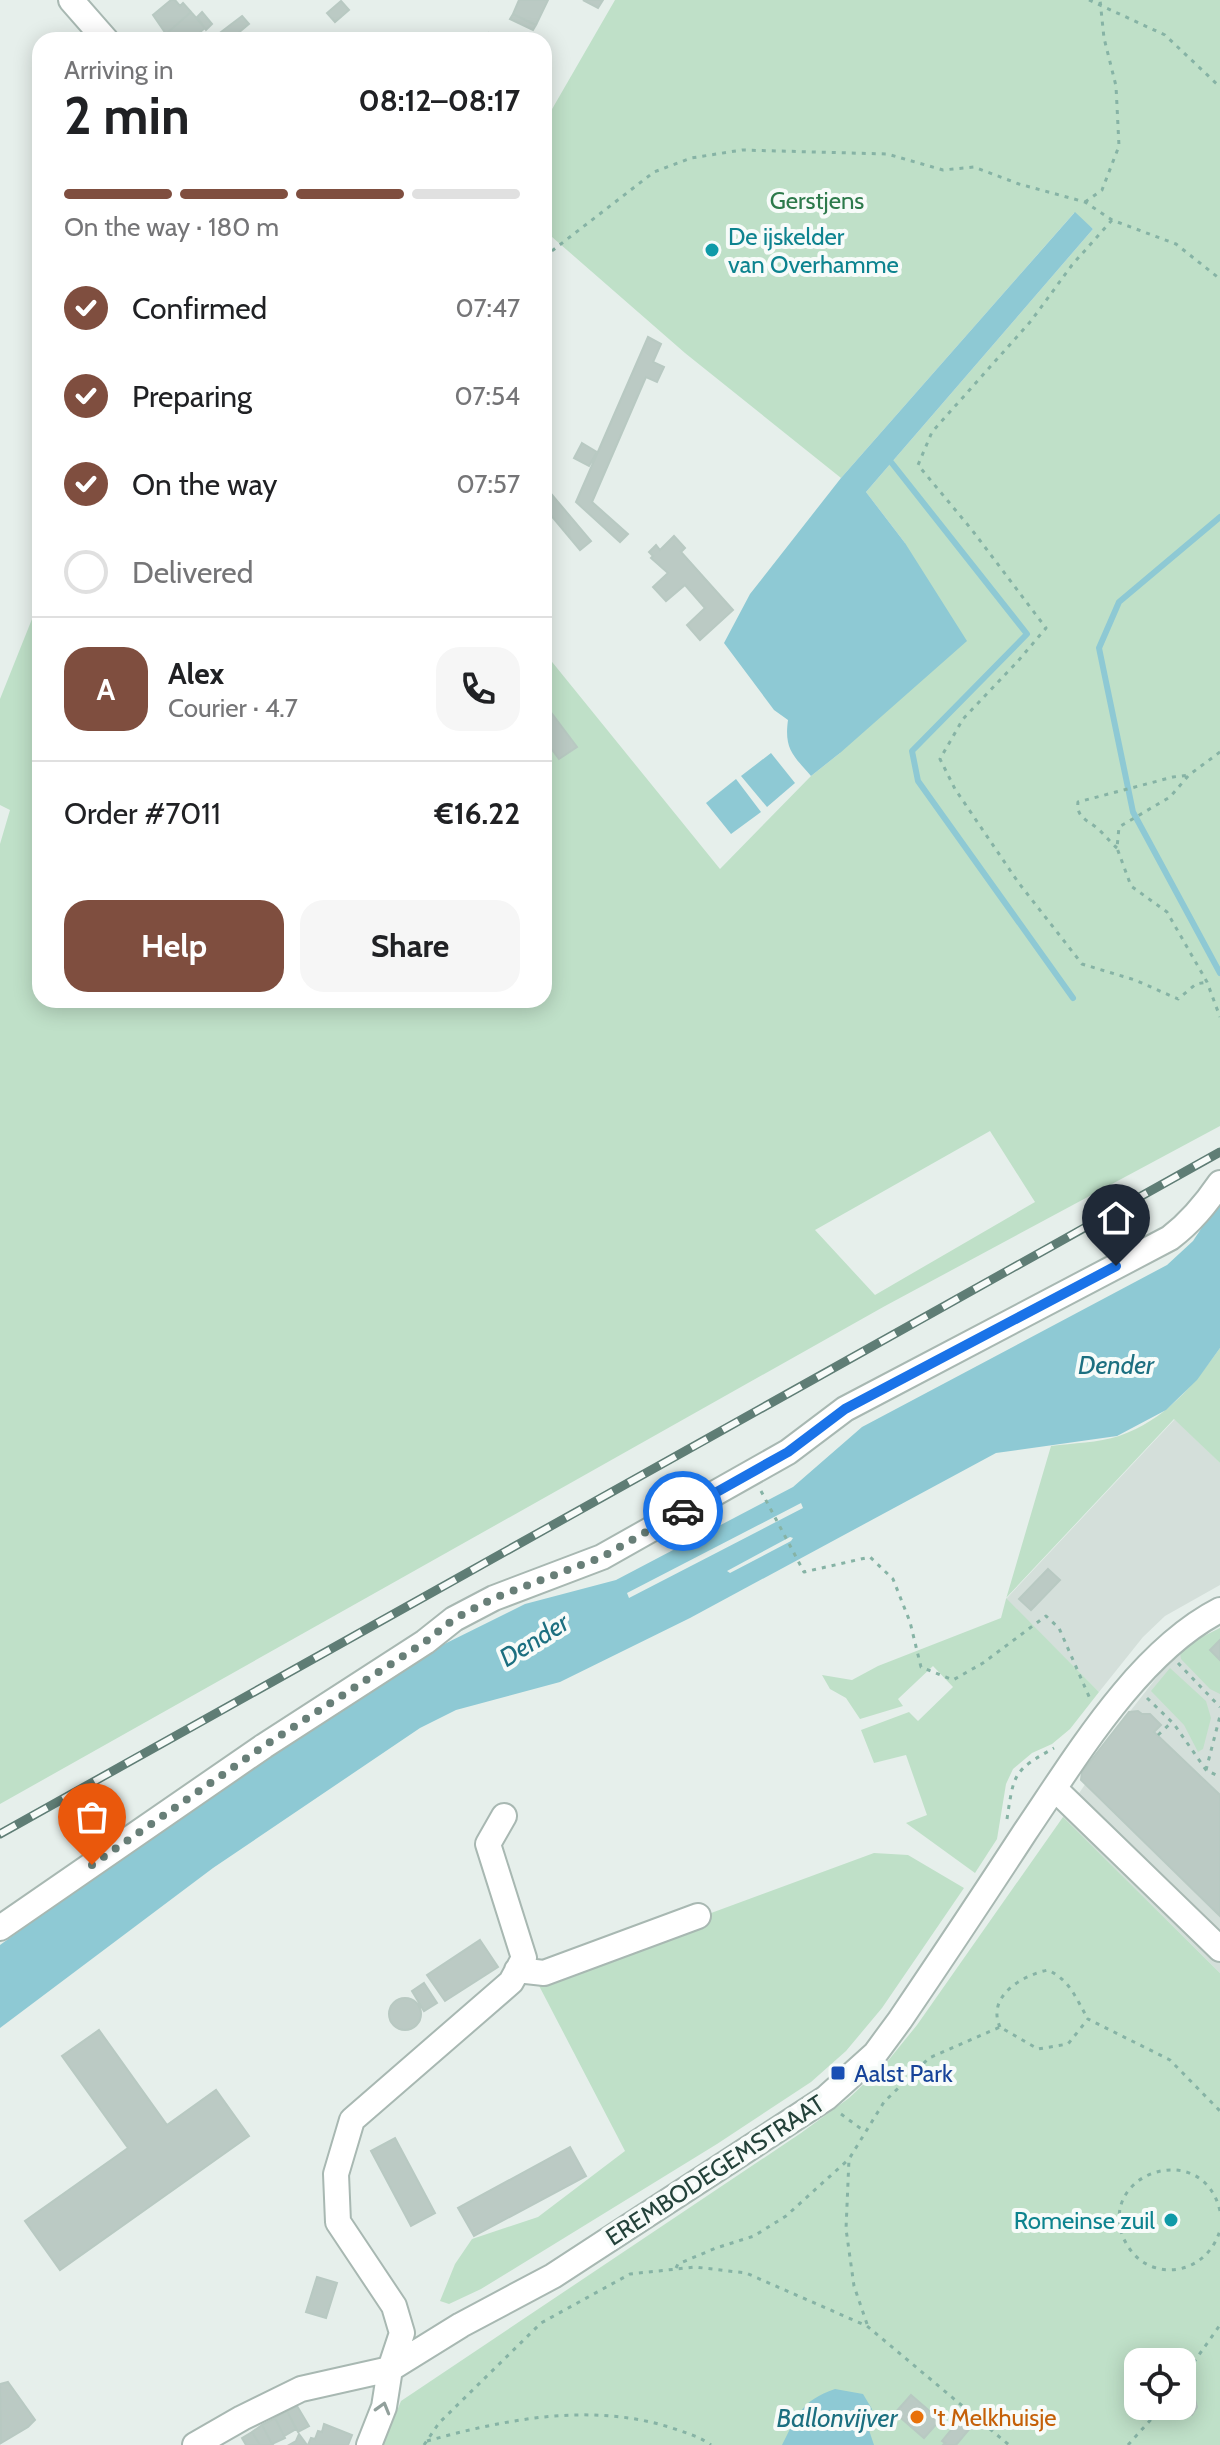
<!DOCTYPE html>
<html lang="en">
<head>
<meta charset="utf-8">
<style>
  :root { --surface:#fff; --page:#f6f6f6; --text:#202124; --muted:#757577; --line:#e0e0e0; --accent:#7f4e3f }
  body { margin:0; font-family:Cabin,sans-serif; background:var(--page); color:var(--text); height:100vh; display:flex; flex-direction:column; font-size:30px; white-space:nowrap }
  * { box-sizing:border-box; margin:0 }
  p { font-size:26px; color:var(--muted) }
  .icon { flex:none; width:44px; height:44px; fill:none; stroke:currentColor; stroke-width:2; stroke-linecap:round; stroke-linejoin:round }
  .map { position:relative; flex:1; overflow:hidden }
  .panel { position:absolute; left:32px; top:32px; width:520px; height:976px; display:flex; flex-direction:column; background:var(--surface); border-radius:24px; box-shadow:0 4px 20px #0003 }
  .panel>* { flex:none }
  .tools { position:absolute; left:1124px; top:2348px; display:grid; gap:16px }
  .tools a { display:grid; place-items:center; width:72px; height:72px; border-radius:16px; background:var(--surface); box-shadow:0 4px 20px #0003; font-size:40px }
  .pin { position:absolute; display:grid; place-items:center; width:68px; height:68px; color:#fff; margin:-82px -34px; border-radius:50% 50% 50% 0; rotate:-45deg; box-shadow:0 0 8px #0007 }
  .pin .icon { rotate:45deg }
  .courier { position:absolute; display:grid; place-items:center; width:80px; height:80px; margin:-40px; border:6px solid #1a73e8; border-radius:50%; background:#fff; color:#222; box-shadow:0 2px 10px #0007 }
  .overview em { font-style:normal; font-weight:700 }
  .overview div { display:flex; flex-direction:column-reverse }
  .overview { display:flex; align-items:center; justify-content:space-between; height:136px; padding:0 32px }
  h1 { font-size:52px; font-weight:700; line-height:60px }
  .bar { display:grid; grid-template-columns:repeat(4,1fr); gap:12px 8px; align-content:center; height:96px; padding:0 32px }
  .bar i { height:10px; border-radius:6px; background:var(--line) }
  .bar .current { background:var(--accent) }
  .bar p { grid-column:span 4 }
  .line { display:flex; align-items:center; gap:20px; padding:0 32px; border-top:2px solid var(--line) }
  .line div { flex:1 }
  .round { display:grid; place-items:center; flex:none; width:84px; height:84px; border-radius:24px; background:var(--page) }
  ol { padding:0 32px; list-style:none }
  li { display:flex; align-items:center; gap:24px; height:88px }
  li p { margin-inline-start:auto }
  li .icon { padding:8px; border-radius:50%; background:var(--accent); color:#fff; stroke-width:4 }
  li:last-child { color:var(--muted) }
  li i { width:44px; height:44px; border:4px solid var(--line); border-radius:50% }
  .button { display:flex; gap:16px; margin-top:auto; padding:16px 32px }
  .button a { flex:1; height:92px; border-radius:24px; background:var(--accent); color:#fff; font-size:32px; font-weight:700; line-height:92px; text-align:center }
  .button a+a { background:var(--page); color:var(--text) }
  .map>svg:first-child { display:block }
  .built { fill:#d4dfda }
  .green { fill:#bfe0c8; fill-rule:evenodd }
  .water { fill:#8ec9d4; fill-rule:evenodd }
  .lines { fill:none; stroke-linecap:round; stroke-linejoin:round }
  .stream { stroke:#8ec9d4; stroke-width:6 }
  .building { fill:#bbcac4; stroke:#b8c9c2; stroke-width:2 }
  .minor-casing { stroke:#a8b8b2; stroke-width:28 }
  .path { stroke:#86b3a5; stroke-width:3; stroke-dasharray:4 6; stroke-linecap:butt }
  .minor { stroke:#fff; stroke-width:24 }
  .rail-casing { stroke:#5f7d75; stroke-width:9 }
  .rail { stroke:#f7fbf9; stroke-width:6; stroke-dasharray:18; stroke-linecap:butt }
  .oneway { stroke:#92a09c }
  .done { stroke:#687f78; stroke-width:8; stroke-dasharray:0 14.4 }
  .route { stroke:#1a73e8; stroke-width:10 }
  .culture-dot { fill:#0f9aa8; stroke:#f7fbf9; stroke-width:3 }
  .transit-dot { fill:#1a4fb4; stroke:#f7fbf9; stroke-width:3 }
  .food-dot { fill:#e8710a; stroke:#f7fbf9; stroke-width:3 }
  .labels { text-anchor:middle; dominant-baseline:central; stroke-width:8; stroke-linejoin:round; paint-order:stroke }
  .park-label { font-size:24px; fill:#2d7a4b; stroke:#f7fbf9 }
  .culture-label { font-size:24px; fill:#0d838f; stroke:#f7fbf9; text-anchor:start }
  .transit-label { font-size:24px; fill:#164399; stroke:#f7fbf9; text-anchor:start }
  .street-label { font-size:24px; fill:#24423a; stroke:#f7fbf9 }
  .food-label { font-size:24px; fill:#c56008; stroke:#f7fbf9; text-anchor:start }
  .water-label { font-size:26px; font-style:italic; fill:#1c6f80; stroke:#f7fbf9 }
</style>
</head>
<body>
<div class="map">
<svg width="1220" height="2445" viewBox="0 0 1220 2445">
  <rect width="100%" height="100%" fill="#e6efeb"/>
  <path class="built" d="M1175,1419L1220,1463V1585L1165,1616L1143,1637L1099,1692L1006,1599Z
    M1220,1628V1973L1063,1817L1086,1783L1084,1770L1168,1663L1196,1640Z"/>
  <path class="green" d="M615,0H1220V1126L885,1306L0,1804V844L10,810L0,805V699L40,599V1000H544V652L720,869L811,776L840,753L905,543L866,492L1093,229L1074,213L841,478L685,353L544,230V123ZM990,1131L1035,1202L875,1295L815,1230Z
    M1220,1348V1463L1174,1419L1006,1598L1099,1692L1070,1729L1052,1744L1032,1753L1013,1769L1006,1784L997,1839L975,1873L906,1823L927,1815L906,1755L874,1763L861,1730L909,1712L918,1721L953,1687L933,1666L898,1699L903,1706L860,1719L846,1698L830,1689L822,1675L852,1680L878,1666L1001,1618L1006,1599L1051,1446C1073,1443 1098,1443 1119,1436C1165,1420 1193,1386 1220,1348Z
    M1220,1628V1694L1210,1689L1181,1659L1180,1653L1196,1640Z
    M1170,1668L1206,1701L1211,1718L1203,1749L1198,1752L1184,1725L1151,1691Z
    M1063,1817L1220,1973V2445H383L401,2401L801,2133L849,2098L887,2062L917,2025ZM1138,2362H1182V2406H1138Z
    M874,1853L908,1855L964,1888L882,2008L846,2051L811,2082L717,2144L481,2289L449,2304L440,2301L455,2264L472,2239L538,2217L625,2151L535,1978Z"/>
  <path class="water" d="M1075,212L1093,229L866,492L905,543L967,641L840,753L811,776C793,755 784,749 788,720L774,710L724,643L750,594L841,478Z
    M771,753L795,783L767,807L741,776Z
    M736,779L761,812L731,834L706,803Z
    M1220,1200V1348L1197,1380L1166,1410L1117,1436L996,1453L690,1618L560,1682L456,1710L420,1728L213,1868L0,2028V1945L88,1881L398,1667L525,1604L616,1580L793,1487L862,1427L1167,1265L1193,1241ZM801,1503L803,1508L629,1598L627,1593ZM790,1537L793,1538L791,1541L730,1573L727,1571Z
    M835,2389L863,2394L872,2409L867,2424L874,2445H782C798,2414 801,2401 835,2389Z"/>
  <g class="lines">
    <path class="stream" d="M891,462L1027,634L912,751L918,781L1073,998
      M1220,517L1119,602L1099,648L1133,812L1220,973"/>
  </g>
  <path class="building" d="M171,0H175L180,6L183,3L191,12L166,34L153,15Z
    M519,0H548L536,25L513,14Z
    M583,0H603L598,8Z
    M341,1L349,10L335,22L327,13Z
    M191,12L205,28L191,40H171L166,34Z
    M202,12L212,24L206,30L197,17Z
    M513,14L536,25L533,30L510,19Z
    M242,16L249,24L230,40L212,39Z
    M489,33L504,40H486Z
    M648,337L661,344L653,362L664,367L657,382L646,377L592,502L628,534L620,542L576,502Z
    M582,443L597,452L589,466L574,458Z
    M547,489L591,541L580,550L544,507V492Z
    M674,536L685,548L681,552L733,610L700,640L687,625L705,608L685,585L666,601L653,587L668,573L651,558L653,556L649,552L656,545L660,550Z
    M544,703L577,747L559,759L544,739Z
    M708,1513L714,1524L681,1542L675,1531Z
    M1048,1569L1060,1580L1031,1610L1019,1599Z
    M1220,1640V1660L1210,1650Z
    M1138,1711L1142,1714H1150L1161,1725L1154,1732L1220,1795V1916L1081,1780L1082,1772L1129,1712Z
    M480,1940L498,1967L445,2001L427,1975Z
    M424,1983L437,2003L424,2011L412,1991Z
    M389 2014a16 16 0 1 1 32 0a16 16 0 1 1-32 0Z
    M99,2030L167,2125L216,2090L249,2136L60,2270L25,2221L128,2148L62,2056Z
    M395,2138L435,2213L411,2226L371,2151Z
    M570,2147L586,2176L474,2236L458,2208Z
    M317,2277L337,2283L326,2318L306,2312Z
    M8,2382L35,2420L28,2427L1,2443L0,2384Z
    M911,2395L940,2420L924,2438L895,2413Z
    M1182,2395H1190L1195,2399L1197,2407L1192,2415L1183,2416L1176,2410L1175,2406H1182Z
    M297,2406L309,2426L298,2432L287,2411Z
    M287,2411L296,2429L284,2436L275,2418Z
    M275,2418L285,2438L272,2444L262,2425Z
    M961,2418L971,2427L956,2445H943L945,2443L942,2441Z
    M324,2424L352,2435L348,2445H308L311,2438L315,2439L318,2431L322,2432Z
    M262,2425L272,2444L273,2445H260L252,2432Z
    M252,2432L260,2445H246L242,2438Z
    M299,2434L307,2445H289L296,2441Z"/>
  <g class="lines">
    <g class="minor-casing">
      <path id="minor" d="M71,0L106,40
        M1055,1789L1220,1949
        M0,1928L264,1746L425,1642L454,1619L494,1598L602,1557L788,1452L845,1409L1170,1238C1191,1222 1205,1205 1220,1183
        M517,1970L544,1973L698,1916
        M195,2445L242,2418L301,2389L390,2369L461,2325L553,2276L826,2098L875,2054L900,2020C942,1958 984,1895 1025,1832C1076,1757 1138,1652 1220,1610
        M369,2445L384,2407L390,2369L402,2333L394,2306L338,2222L336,2174L352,2120L511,1982L524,1958L488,1844L504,1816"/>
    </g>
    <path class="path" d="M1089,0L1165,35L1220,87
      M1085,202L1102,190L1119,146L1116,86L1104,38L1100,0
      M1112,220L1072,265L1031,321L932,432L918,465L972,530L1046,628L1018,661L963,719L940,759L955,789L1018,882L1082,964L1135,980L1178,999L1196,984L1207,982
      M544,257L654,172L691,158L742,150L887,154L943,170L974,167L1019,184L1085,202L1112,220L1176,244L1220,279
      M1220,752L1189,775L1170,797L1119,827L1117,848L1131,886L1167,912L1207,982L1220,1017
      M1117,848C1110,842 1104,834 1097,828C1087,820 1076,817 1078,802L1173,777L1189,775
      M761,1491L804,1572L870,1557L893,1579L910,1622L921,1667L953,1680L983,1663L1046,1616L1059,1628L1091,1701
      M1178,1663L1220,1707
      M1147,1698L1174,1724L1206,1770L1220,1777
      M1158,1735L1172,1722
      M1206,1770L1220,1716
      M1007,1819C1014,1773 1013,1771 1054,1748
      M1000,2027C986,1996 1023,1975 1048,1970C1071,1981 1076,1999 1088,2019
      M841,2114L864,2131
      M1220,2211C1203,2138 1098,2172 1123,2237C1129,2251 1139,2262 1153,2267C1183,2277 1212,2259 1220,2230
      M676,2268L678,2264L716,2248L754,2236L786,2216L849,2159
      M867,2324L854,2286L846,2229L849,2159L884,2102L929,2058L1000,2027L1038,2049L1068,2044L1088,2019L1170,2060L1220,2111
      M1182,2379L1220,2325
      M427,2441C506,2419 592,2402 672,2428C686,2433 699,2436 711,2445
      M424,2445L439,2423L541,2323L630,2274L695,2267L746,2273L867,2326L1009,2445
      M1128,2445L1163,2406"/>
    <use href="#minor" class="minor"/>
    <g class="rail-casing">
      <path id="rail" d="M0,1834L1220,1152"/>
    </g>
    <use href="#rail" class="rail"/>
  </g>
  <defs><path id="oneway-chevron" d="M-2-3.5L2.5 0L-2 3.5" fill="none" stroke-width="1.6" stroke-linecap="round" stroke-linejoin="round" transform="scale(2)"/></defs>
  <use class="oneway" href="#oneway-chevron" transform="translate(383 2408) rotate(-74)"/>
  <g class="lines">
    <path class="done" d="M92,1865L264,1746L425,1642L454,1619L494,1598L602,1557L683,1511"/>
    <path class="route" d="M683,1511L788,1452L845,1409L1116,1266"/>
  </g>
  <g class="culture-dot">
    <circle cx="712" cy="250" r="8"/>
    <circle cx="1171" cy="2220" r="8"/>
  </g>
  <rect class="transit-dot" x="830" y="2065" width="16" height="16" rx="4"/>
  <circle class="food-dot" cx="917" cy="2417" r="8"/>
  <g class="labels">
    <g class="park-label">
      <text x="817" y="200">Gerstjens</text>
    </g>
    <g class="culture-label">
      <text x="728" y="236">De ijskelder<tspan x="728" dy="28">van Overhamme</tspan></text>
      <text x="1155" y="2220" text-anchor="end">Romeinse zuil</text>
    </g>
    <g class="transit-label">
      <text x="854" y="2073">Aalst Park</text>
    </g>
    <g class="street-label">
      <text transform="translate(715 2170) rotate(-33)">EREMBODEGEMSTRAAT</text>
    </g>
    <g class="food-label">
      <text x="933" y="2417">'t Melkhuisje</text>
    </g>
    <g class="water-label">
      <text x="1116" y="1365">Dender</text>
      <text transform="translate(534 1640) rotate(-32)">Dender</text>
      <text x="837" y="2418">Ballonvijver</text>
    </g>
  </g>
</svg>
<div class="tools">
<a><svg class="icon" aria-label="locate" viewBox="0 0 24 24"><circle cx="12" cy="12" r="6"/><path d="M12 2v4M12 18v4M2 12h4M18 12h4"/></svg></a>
</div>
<div class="pin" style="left:92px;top:1865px;background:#ea580c"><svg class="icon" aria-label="bag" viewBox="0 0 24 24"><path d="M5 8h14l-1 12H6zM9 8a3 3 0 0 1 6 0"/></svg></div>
<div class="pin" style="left:1116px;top:1266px;background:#1f2937"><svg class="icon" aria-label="home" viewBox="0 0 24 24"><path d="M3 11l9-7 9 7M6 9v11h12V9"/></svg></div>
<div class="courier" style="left:683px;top:1511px"><svg class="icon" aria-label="car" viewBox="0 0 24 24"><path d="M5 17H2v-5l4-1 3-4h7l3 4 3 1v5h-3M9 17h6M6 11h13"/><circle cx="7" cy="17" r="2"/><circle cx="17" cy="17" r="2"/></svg></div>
<section class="panel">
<div class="overview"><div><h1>2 min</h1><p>Arriving in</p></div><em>08:12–08:17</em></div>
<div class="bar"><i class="current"></i><i class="current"></i><i class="current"></i><i></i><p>On the way · 180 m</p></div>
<ol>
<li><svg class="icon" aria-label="check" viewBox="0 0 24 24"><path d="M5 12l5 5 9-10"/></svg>Confirmed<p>07:47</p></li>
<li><svg class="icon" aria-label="check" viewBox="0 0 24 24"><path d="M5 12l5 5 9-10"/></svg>Preparing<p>07:54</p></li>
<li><svg class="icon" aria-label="check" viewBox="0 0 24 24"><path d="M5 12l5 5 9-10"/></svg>On the way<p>07:57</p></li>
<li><i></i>Delivered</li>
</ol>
<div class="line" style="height:144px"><b class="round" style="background:var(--accent);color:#fff">A</b><div><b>Alex</b><p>Courier · 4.7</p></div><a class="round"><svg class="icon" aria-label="phone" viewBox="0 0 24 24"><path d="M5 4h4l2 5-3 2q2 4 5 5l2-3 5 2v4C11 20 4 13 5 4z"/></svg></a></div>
<div class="line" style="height:104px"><div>Order #7011</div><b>€16.22</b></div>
<div class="button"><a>Help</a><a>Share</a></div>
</section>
</div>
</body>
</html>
